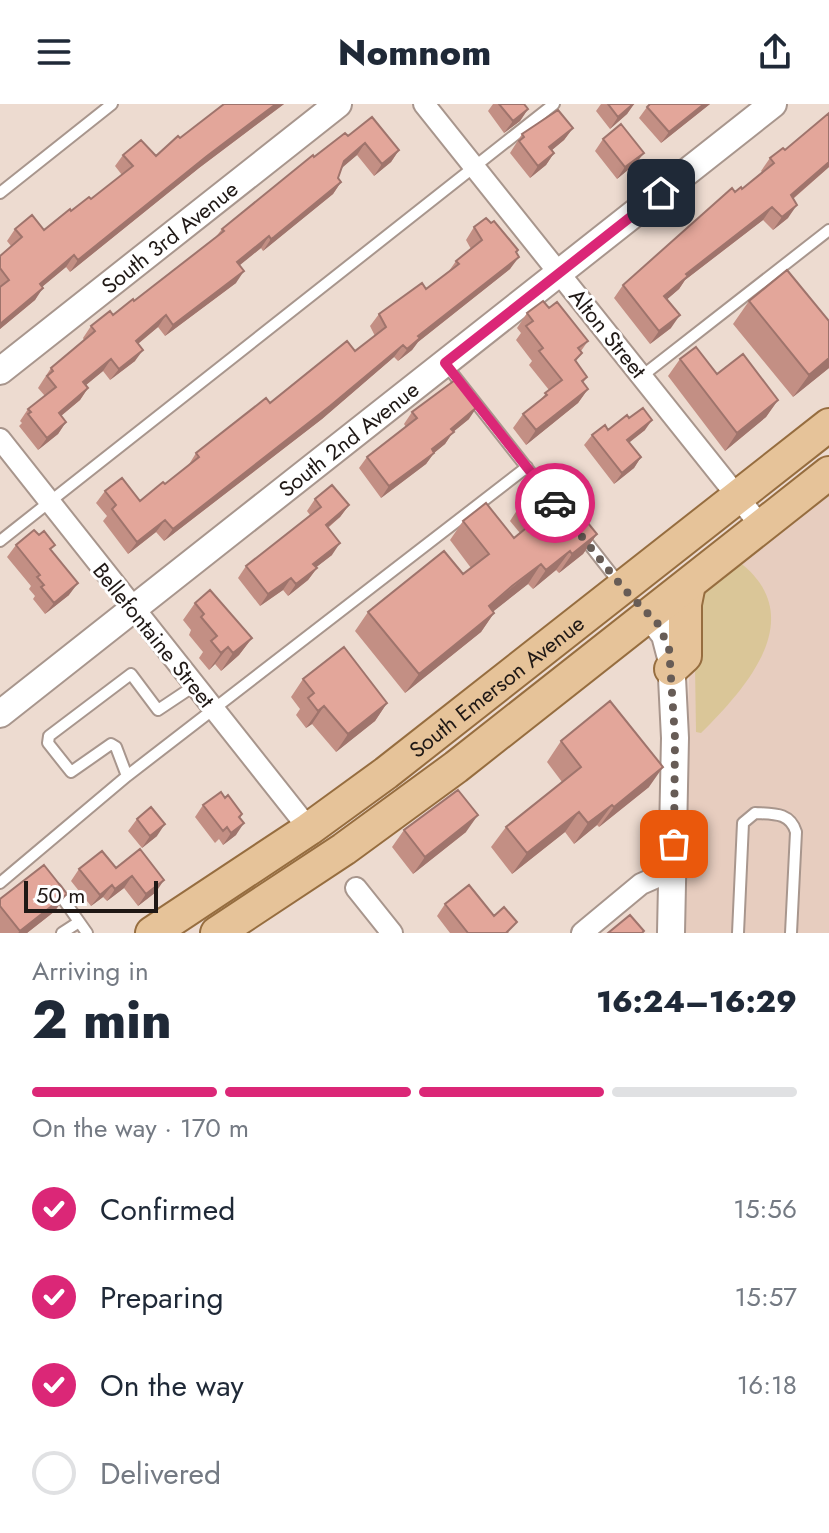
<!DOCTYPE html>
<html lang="en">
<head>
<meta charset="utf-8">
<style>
  :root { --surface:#fff; --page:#f6f6f7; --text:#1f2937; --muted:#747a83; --line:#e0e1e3; --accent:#db2777 }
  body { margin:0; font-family:Jost,sans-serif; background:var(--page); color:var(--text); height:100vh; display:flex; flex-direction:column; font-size:30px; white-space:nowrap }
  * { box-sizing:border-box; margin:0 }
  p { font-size:26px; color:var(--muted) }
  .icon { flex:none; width:44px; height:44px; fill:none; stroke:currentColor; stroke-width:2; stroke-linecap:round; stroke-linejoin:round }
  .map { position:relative; height:829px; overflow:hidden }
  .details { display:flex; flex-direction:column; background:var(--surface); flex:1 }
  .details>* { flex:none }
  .scale { position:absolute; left:24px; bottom:20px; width:134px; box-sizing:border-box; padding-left:8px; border:4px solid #1f1815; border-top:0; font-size:22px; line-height:28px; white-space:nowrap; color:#1f1815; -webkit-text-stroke:6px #fff; paint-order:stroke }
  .pin { position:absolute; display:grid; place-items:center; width:68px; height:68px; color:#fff; margin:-34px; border-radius:16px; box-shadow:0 4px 12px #0006 }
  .courier { position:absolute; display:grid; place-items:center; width:80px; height:80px; margin:-40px; border:6px solid #db2777; border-radius:50%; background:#fff; color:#222; box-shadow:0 2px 10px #0007 }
  .headline em { font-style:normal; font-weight:800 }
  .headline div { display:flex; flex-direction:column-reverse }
  .headline { display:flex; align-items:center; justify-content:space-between; height:136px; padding:0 32px }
  h1 { font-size:52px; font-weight:800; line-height:60px }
  .bar { display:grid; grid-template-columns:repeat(4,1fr); gap:12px 8px; align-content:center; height:96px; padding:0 32px }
  .bar i { height:10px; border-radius:6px; background:var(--line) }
  .bar .current { background:var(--accent) }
  .bar p { grid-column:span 4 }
  ol { padding:0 32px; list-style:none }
  li { display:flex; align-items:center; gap:24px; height:88px }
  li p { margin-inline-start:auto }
  li .icon { padding:8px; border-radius:50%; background:var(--accent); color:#fff; stroke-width:4 }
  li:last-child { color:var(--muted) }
  li i { width:44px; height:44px; border:4px solid var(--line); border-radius:50% }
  header { display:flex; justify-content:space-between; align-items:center; height:104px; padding:0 32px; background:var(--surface); font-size:36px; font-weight:800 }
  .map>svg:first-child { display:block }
  .built { fill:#e7cdbf }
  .green { fill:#dac698 }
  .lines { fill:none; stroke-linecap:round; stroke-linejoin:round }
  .service-casing { stroke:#a8968d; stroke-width:14 }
  .minor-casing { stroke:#a8968d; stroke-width:24 }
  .tertiary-casing { stroke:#a8968d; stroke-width:30 }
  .primary-casing { stroke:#966d3f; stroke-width:36 }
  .service { stroke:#fff; stroke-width:10 }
  .minor { stroke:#fff; stroke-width:20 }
  .tertiary { stroke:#fff; stroke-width:26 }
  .primary { stroke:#e6c399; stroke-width:32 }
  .wall { fill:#c38f84 }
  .shaded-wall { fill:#9f746c }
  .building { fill:#e3a69a; stroke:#9f746c; stroke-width:2 }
  .done { stroke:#675c56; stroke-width:8; stroke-dasharray:0 14.4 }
  .route { stroke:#db2777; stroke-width:10 }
  .labels { text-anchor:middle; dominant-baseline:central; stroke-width:6; stroke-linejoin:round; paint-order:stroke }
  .street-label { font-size:22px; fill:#1f1815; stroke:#fff }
</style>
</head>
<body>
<header><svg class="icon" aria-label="menu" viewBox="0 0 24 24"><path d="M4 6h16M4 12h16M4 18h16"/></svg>Nomnom<svg class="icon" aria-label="share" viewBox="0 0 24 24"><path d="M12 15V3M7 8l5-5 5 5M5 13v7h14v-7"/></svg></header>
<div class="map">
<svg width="829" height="829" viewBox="0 0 829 829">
  <rect width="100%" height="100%" fill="#eddbd0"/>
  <path class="built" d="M829,381V829H680L692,493Z"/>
  <path class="green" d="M738,457C811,512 747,583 701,629L696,628L694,493Z"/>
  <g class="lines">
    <g class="service-casing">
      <path id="service" d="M0,89L112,0
        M446,261L550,393
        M642,272L829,126
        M583,433L620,480
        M0,437L554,0
        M127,672L116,643L111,640L71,668L48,639L49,632L131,570L158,606L194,582
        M0,779L127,672L527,363
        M56,785L87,829
        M62,829L79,818
        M738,829L743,719L755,709C773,710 790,708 796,728L791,829"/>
    </g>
    <g class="minor-casing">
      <path id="minor" d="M424,0L761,422
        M0,335L309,725
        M356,784L392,829
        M582,829L641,780L673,766"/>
    </g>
    <g class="tertiary-casing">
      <g id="tertiary">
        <path id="s1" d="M0,267L338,0"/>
        <path d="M650,512L665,531L671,554L675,634L671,829"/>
        <path id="s2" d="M0,610L773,0"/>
      </g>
    </g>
    <g class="primary-casing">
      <g id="primary">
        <path d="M671,565L685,552V500L689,480"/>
        <path id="s3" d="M152,829L309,725L386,669L829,321"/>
        <path d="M217,829L344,745L456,663L829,369"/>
      </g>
    </g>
    <use href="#service" class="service"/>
    <use href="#minor" class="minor"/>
    <use href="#tertiary" class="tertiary"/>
    <use href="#primary" class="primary"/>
  </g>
  <path class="wall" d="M224,0H284L199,64L70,168L66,163L42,183L35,196L0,225V152L11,142L7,137L15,125L44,126L71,107L91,95L122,71L115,62L123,51L156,52L212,10Z
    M493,0H524L528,5L520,17L504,29L488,7Z
    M601,0H634L627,10L610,25L596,7Z
    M710,0L661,39L639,14L647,3Z
    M829,9V63L793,95L788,114L773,126L763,116L685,176L679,185L667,195L671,224L650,240L614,194L623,181L735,88L742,85L762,68L761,67L770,54L785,46Z
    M573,24L564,36L552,46L554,49L546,61L530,74L510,49L522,30Z
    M348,32L399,46L391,58L374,72L357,51L341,64L338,74L341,78L333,90L265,145L263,147L261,144L239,161L236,179L165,232L158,223L138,240L135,257L110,276L103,267L86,281L88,284L80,296L61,312L66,318L58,330L38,346L19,322L22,319L20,317L28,305L45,292L38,284L51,264L84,236L83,234L91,222L113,211L134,197L215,134L222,125L314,53Z
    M603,35L644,49L635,60L617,75L595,47Z
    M491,119L518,146L510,165L418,238L412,246L398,257L394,253L322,315L164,437L156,428L128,450L103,417L107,412L96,399L105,387L140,397L165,380L188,362L196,349L270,299L355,247L375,232L370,222L379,210L426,185L449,167L456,157L471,145L466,136L474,123Z
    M749,197L829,217V264L793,293L733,220Z
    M549,204L588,237L581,247L582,249L576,257L587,273L583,279L588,285L578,299L526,341L513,324L523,310L540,296L549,286L529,261L532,257L516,236L521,229L517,224L527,209Z
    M680,255L717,270L778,296L766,313L725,347L668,272Z
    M412,308L469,315L453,328L445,340L434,349L426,360L381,394L359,364L367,353L406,323L404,320Z
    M608,326H645L629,338L641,353L634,364L614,380L584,341L592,331Z
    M315,395L349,401L340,413L328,424L332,451L316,463L317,464L308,476L288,492L283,486L260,502L238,474L246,462L310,411L307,407Z
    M523,397L597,430L583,450L559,469L556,466L533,485L528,480L493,507L494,509L481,528L405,589L355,527L368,508L463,470L471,464L450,436L463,417L514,434L520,429L510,417Z
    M16,441L51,446L69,491L45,510L33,495L35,492L29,485L31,482L7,453Z
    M195,499L252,534L239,551L221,567L215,560L209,566L199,554L203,548L189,531L191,526L183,516Z
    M303,575L387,599L375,617L336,648L312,620L306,624L296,611L300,605L291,593Z
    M561,637L649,683L599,723L597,721L574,740L565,728L512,770L491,743L506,723L562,678L547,658Z
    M225,694L242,710L240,714L236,731L223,741L219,735L215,739L195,713L203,701Z
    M137,715L157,732L142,744L128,727Z
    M404,726L466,728L413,770L392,743Z
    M140,745L156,788L138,802L124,784L107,797L103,793L91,802L71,777L79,765L116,764Z
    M0,795L55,807L27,829H0Z
    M445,800L494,812L509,829H450L437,812Z"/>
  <path class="shaded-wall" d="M276,0H284L199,64L70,168L78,156L207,52Z
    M634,0L627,10L610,25L618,13Z
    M704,0H710L661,39L669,28Z
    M528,5L520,17L504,29L513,17Z
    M573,24L564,36L541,55L549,43Z
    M365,39L357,51L336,69L344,57Z
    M399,46L391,58L374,72L382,60Z
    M554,49L546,61L530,74L538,62Z
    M644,49L635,60L617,75L625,63Z
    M829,58V63L782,104L791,91Z
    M341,78L333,90L263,147L271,135Z
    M797,101L788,114L773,126L782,113Z
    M772,103L763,116L685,176L679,185L656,205L664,192L686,170Z
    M269,132L261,144L229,170L237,158Z
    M74,151L66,163L31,192L40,180Z
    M519,153L510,165L418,238L412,246L398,257L418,232Z
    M244,167L236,179L165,232L173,221Z
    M43,184L35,196L0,225V220Z
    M166,211L158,223L128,248L136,237Z
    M680,211L671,224L650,240L659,227Z
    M403,241L394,253L322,315L164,437L173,425Z
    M143,246L135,257L110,276L119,265Z
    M829,254V264L793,293L809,271Z
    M111,255L103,267L75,290L83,278Z
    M88,284L80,296L50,321L59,309Z
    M588,285L578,299L526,341L536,326Z
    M778,296L766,313L725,347L737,329Z
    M477,303L469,315L453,328L445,340L434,349L426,360L381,394L389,382L432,345L451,325Z
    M652,316L645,326L620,346L627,336Z
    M66,318L58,330L38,346L47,334Z
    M641,353L634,364L614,380L622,369Z
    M349,401L340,413L317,432L326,421Z
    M165,416L156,428L128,450L137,438Z
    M597,430L583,450L559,469L572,450Z
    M340,439L332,451L305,472L313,460Z
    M570,447L556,466L533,485L546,466Z
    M541,460L528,480L475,522L489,502Z
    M317,464L308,476L288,492L296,480Z
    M291,474L283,486L260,502L268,490Z
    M78,479L69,491L45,510L54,499Z
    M494,509L481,528L405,589L419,570Z
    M252,534L239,551L221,567L233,549Z
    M228,543L215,560L209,566L221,549Z
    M387,599L375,617L336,648L348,630Z
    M324,602L312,620L306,624L318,607Z
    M663,663L649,683L599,723L614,703Z
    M612,701L597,721L574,740L588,719Z
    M579,708L565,728L512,770L527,749Z
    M478,711L466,728L413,770L425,753Z
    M244,719L236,731L223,741L231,729Z
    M165,720L157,732L142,744L150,732Z
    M132,772L124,784L107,797L115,785Z
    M164,776L156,788L138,802L146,790Z
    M112,781L103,793L91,802L100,791Z
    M67,790L55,807L27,829H18Z"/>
  <path class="building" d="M224,0H276L207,52L78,156L74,151L40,180L43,184L0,220V183L9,176L0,164V152L22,133L15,125L32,111L44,126L70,105L71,107L89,93L91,95L133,62L123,51L141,36L156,52L178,32L180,34Z
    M499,0H524L528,5L513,17Z
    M608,0H633L618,13Z
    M650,0H704L669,28L647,3Z
    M558,6L573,24L549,43L554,49L538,62L519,37L524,33L522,30Z
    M829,9V58L791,91L797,101L782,113L772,103L686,170L688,172L664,192L680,211L659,227L623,181L732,84L735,88L741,83L742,85L774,59L770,54L783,44L785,46Z
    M372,13L399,46L382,60L365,39L344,57L338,74L341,78L274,133L271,135L269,132L237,158L244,167L173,221L166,211L136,237L143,246L119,265L111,255L83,278L88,284L59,309L66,318L47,334L28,310L31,308L28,305L56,283L47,272L53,267L51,264L95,227L91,222L110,207L113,211L133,195L134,197L224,127L222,125L313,51L314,53L345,29L348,32Z
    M621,20L644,49L625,63L603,35Z
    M486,114L491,119L494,117L518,146L516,148L519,153L418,232L420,234L407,245L403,241L330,302L173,425L165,416L137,438L112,405L116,401L105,387L122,374L140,397L163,378L165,380L199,353L196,349L266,294L270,299L347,237L355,247L386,223L379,210L422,179L426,185L459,160L456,157L482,136L474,123Z
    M787,166L829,217V254L809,271L749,197Z
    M543,197L549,204L557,198L588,237L578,244L582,249L575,256L587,273L582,277L588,285L536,326L523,310L547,291L545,289L562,276L539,247L543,244L526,222L533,217L527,209Z
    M696,243L717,270L743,250L778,296L737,329L680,255Z
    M455,276L477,303L451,325L454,328L432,345L434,349L389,382L367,353L417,314L412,308Z
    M643,304L652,316L627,336L641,353L622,369L592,331L605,321L608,326L627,311L629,314Z
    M332,381L349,401L326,421L340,439L313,460L317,464L296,480L291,474L268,490L246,462L321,403L315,395Z
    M544,381L574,420L583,413L597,430L572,450L570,447L546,466L541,460L512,482L489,502L494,509L419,570L368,508L444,447L463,470L489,450L463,417L486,399L514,434L537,415L523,397Z
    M34,426L39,431L44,427L55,441L50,445L78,479L54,499L41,483L44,481L37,473L40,471L16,441Z
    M210,486L252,534L233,549L228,543L221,549L211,537L217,532L201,513L204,510L195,499Z
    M344,543L387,599L348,630L324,602L318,607L308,594L314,589L303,575Z
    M610,597L663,663L614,703L612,701L588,719L579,708L527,749L506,723L581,663L561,637Z
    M458,686L478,711L425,753L404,726Z
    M221,688L225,694L228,691L242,710L239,713L244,719L231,729L227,723L223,727L203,701Z
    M151,703L165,720L150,732L137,715Z
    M140,745L164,776L146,790L132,772L115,785L112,781L100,791L79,765L102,747L116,764Z
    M44,761L67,790L20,827L0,802V795Z
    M469,781L494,812L504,803L517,818L506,829H468L445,800Z
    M630,811L644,827L642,829H608Z"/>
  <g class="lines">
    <path class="done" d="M555,399L623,484L658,520L669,544L675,634L674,740"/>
    <path class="route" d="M555,399L445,259L661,89"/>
  </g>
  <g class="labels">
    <g class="street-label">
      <text stroke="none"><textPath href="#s1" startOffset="216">South 3rd Avenue</textPath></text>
      <text transform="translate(608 229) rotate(51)">Alton Street</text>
      <text stroke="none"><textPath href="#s2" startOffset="444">South 2nd Avenue</textPath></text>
      <text transform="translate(154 531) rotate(51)">Bellefontaine Street</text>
      <text stroke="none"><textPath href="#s3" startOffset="424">South Emerson Avenue</textPath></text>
    </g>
  </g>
</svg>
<div class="scale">50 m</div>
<div class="pin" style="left:674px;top:740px;background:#ea580c"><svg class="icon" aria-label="bag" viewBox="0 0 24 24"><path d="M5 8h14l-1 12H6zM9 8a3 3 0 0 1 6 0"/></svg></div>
<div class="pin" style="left:661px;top:89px;background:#1f2937"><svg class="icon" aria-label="home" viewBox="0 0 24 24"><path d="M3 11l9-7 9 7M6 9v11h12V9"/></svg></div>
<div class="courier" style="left:555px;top:399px"><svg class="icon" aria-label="car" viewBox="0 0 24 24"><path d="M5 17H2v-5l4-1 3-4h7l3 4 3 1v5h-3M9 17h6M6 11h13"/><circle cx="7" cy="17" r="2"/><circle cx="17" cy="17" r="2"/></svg></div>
</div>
<section class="details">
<div class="headline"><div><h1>2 min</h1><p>Arriving in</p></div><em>16:24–16:29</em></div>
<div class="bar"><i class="current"></i><i class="current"></i><i class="current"></i><i></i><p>On the way · 170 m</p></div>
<ol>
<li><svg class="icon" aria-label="check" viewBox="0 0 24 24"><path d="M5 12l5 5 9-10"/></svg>Confirmed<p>15:56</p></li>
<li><svg class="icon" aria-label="check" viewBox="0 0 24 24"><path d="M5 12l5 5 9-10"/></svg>Preparing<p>15:57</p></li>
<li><svg class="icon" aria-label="check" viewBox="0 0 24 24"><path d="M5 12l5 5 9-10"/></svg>On the way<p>16:18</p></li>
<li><i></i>Delivered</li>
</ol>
</section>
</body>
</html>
